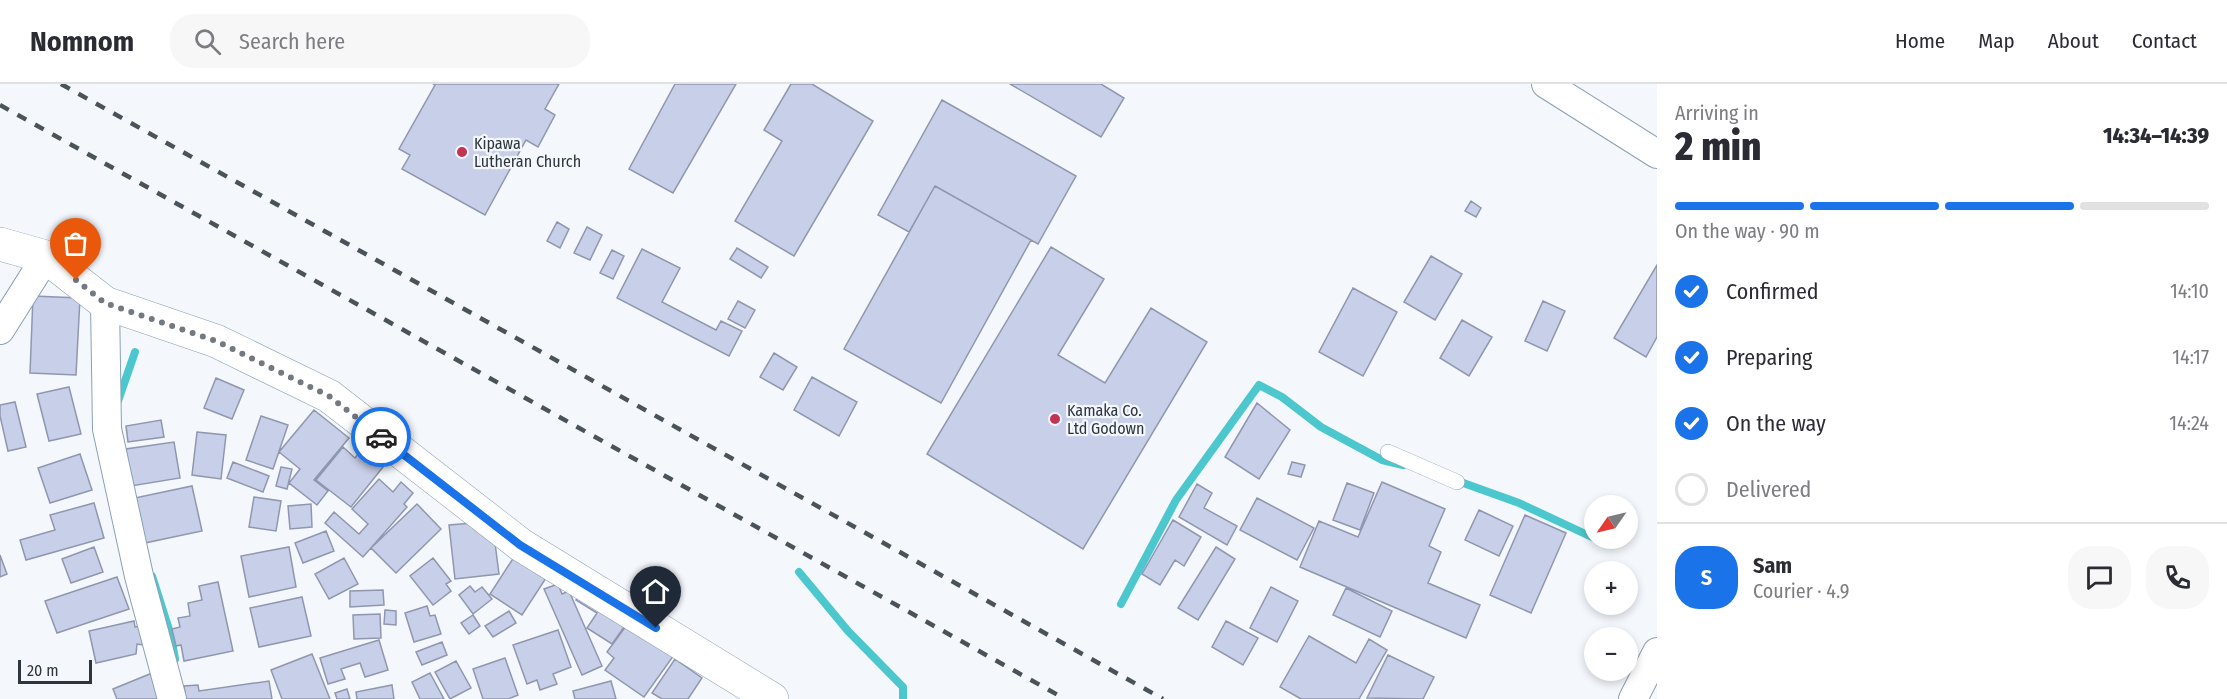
<!DOCTYPE html>
<html lang="en">
<head>
<meta charset="utf-8">
<style>
  :root { --surface:#fff; --page:#f7f7f7; --text:#2b2b33; --muted:#7c7c81; --line:#e1e1e2; --accent:#1a73e8 }
  body { margin:0; font-family:"Fira Sans Condensed",sans-serif; background:var(--page); color:var(--text); height:100vh; display:flex; flex-direction:column; font-size:22px; white-space:nowrap }
  * { box-sizing:border-box; margin:0 }
  p { font-size:20px; color:var(--muted) }
  .icon { flex:none; width:33px; height:33px; fill:none; stroke:currentColor; stroke-width:2; stroke-linecap:round; stroke-linejoin:round }
  .map { position:relative; flex:1; overflow:hidden }
  .panel { display:flex; flex-direction:column; background:var(--surface); width:570px }
  .panel>* { flex:none }
  .needle { width:39px; rotate:236deg }
  .buttons { position:absolute; left:1584px; top:411px; display:grid; gap:12px }
  .buttons a { display:grid; place-items:center; width:54px; height:54px; border-radius:50%; background:var(--surface); box-shadow:0 3px 9px #0003; font-size:30px }
  .scale { position:absolute; left:18px; bottom:15px; width:74px; box-sizing:border-box; padding-left:6px; border:3px solid #2d353d; border-top:0; font-size:16px; line-height:21px; white-space:nowrap; color:#2d353d; -webkit-text-stroke:4px #f4f8fd; paint-order:stroke }
  .pin { position:absolute; display:grid; place-items:center; width:51px; height:51px; color:#fff; margin:-62px -26px; border-radius:50% 50% 50% 0; rotate:-45deg; box-shadow:0 0 6px #0007 }
  .pin .icon { rotate:45deg }
  .courier { position:absolute; display:grid; place-items:center; width:60px; height:60px; margin:-30px; border:4px solid #1a73e8; border-radius:50%; background:#fff; color:#222; box-shadow:0 2px 8px #0007 }
  .summary em { font-style:normal; font-weight:800 }
  .summary div { display:flex; flex-direction:column-reverse }
  .summary { display:flex; align-items:center; justify-content:space-between; height:102px; padding:0 18px }
  h1 { font-size:39px; font-weight:800; line-height:45px }
  .bar { display:grid; grid-template-columns:repeat(4,1fr); gap:9px 6px; align-content:center; height:72px; padding:0 18px }
  .bar i { height:8px; border-radius:4px; background:var(--line) }
  .bar .on { background:var(--accent) }
  .bar p { grid-column:span 4 }
  .line { display:flex; align-items:center; gap:15px; padding:0 18px; border-top:2px solid var(--line) }
  .line div { flex:1 }
  .round { display:grid; place-items:center; flex:none; width:63px; height:63px; border-radius:24px; background:var(--page) }
  ol { padding:0 18px; list-style:none }
  li { display:flex; align-items:center; gap:18px; height:66px }
  li p { margin-inline-start:auto }
  li .icon { padding:6px; border-radius:50%; background:var(--accent); color:#fff; stroke-width:4 }
  li:last-child { color:var(--muted) }
  li i { width:33px; height:33px; border:3px solid var(--line); border-radius:50% }
  header { display:flex; align-items:center; gap:36px; box-sizing:border-box; height:84px; padding:0 30px; background:var(--surface); border-bottom:2px solid var(--line) }
  header strong { font-size:28px }
  nav { display:flex; gap:33px; margin-inline-start:auto; font-size:21px }
  .search { width:420px; height:54px; background:var(--page); display:flex; align-items:center; gap:15px; box-sizing:border-box; padding:0 21px; border-radius:24px; color:var(--muted); font-size:22px }
  main { display:flex; flex:1; min-height:0 }
  .map>svg:first-child { display:block }
  .lines { fill:none; stroke-linecap:round; stroke-linejoin:round }
  .stream { stroke:#4cc7cd; stroke-width:8 }
  .building { fill:#c8cfe8; stroke:#9096af; stroke-width:1.5 }
  .lane-casing { stroke:#8c9fb3; stroke-width:16 }
  .street-casing { stroke:#8c9fb3; stroke-width:30 }
  .secondary-casing { stroke:#8c9fb3; stroke-width:34 }
  .lane { stroke:#fff; stroke-width:15 }
  .street { stroke:#fff; stroke-width:28 }
  .secondary { stroke:#fff; stroke-width:33 }
  .rail { stroke:#4b535a; stroke-width:4.5; stroke-dasharray:10 10; stroke-linecap:butt }
  .done { stroke:#737980; stroke-width:6; stroke-dasharray:0 10.8 }
  .route { stroke:#1a73e8; stroke-width:8 }
  .poi-dot { fill:#c33352; stroke:#f4f8fd; stroke-width:2 }
  .labels { text-anchor:middle; dominant-baseline:central; stroke-width:4.5; stroke-linejoin:round; paint-order:stroke }
  .poi-label { font-size:16px; fill:#2d353d; stroke:#f4f8fd; text-anchor:start }
</style>
</head>
<body>
<header>
<strong>Nomnom</strong>
<div class="search"><svg class="icon" aria-label="search" viewBox="0 0 24 24"><circle cx="10" cy="10" r="6"/><path d="M15 15l6 6"/></svg>Search here</div>
<nav><a>Home</a><a>Map</a><a>About</a><a>Contact</a></nav>
</header>
<main>
<div class="map">
<svg width="1657" height="615" viewBox="0 0 1657 615">
  <rect width="100%" height="100%" fill="#f4f8fd"/>
  <g class="lines">
    <path class="stream" d="M118,317L135,268
      M1455,396L1519,419L1594,454
      M1595,454L1611,461
      M799,488L848,547L903,603V615
      M152,492L171,552L175,575
      M1121,520L1176,416L1259,301L1282,313L1321,343L1382,376L1403,381"/>
  </g>
  <path class="building" d="M433,0H559L545,25L555,31L538,63L526,56L485,131L402,85L410,71L399,65L435,1Z
    M675,0H736L673,109L629,85Z
    M791,0H812L873,37L794,172L735,137L782,57L764,46Z
    M1010,0H1101L1124,14L1101,53Z
    M942,16L1076,92L1038,160L935,102L909,148L878,131Z
    M935,102L1031,156L941,319L844,265Z
    M1471,117L1481,124L1476,133L1465,127Z
    M557,138L569,145L560,164L547,157Z
    M587,143L602,151L590,176L574,169Z
    M1051,163L1104,195L1058,271L1105,299L1151,224L1207,258L1083,465L927,370Z
    M737,164L768,183L761,194L730,175Z
    M642,165L680,184L662,218L716,246L721,237L742,247L729,272L617,214Z
    M612,166L624,172L613,195L600,189Z
    M1431,172L1462,190L1435,236L1404,218Z
    M1657,181V253L1646,273L1614,254Z
    M1353,204L1397,228L1363,292L1319,268Z
    M33,212L80,214L76,291L30,289Z
    M738,217L755,226L745,244L728,235Z
    M1543,217L1565,227L1547,267L1525,257Z
    M1462,236L1492,253L1469,292L1440,274Z
    M774,269L797,283L783,306L760,293Z
    M812,293L857,318L839,352L794,326Z
    M216,294L244,306L232,335L204,324Z
    M69,303L81,350L49,357L37,310Z
    M15,318L26,363L8,367L0,332V321Z
    M1257,319L1290,346L1259,395L1225,373Z
    M314,326L349,354L314,396L328,407L317,421L289,399L300,385L279,368Z
    M261,332L288,341L273,385L246,376Z
    M161,336L164,353L128,358L126,342Z
    M197,348L226,351L221,395L192,391Z
    M174,358L180,394L131,402L126,365Z
    M343,363L355,374L362,365L383,383L351,423L316,396Z
    M80,370L92,406L50,419L38,384Z
    M233,378L269,392L263,408L227,394Z
    M1292,378L1305,381L1301,393L1288,390Z
    M281,383L292,385L287,405L276,402Z
    M379,395L393,408L401,398L413,409L404,420L407,423L363,473L325,439L334,428L359,450L368,440L352,425Z
    M1382,398L1445,425L1429,462L1441,468L1428,499L1480,521L1466,554L1300,483L1319,437L1358,453Z
    M1347,399L1374,409L1360,446L1333,436Z
    M1197,400L1212,409L1204,424L1237,442L1227,461L1179,433Z
    M192,402L202,447L140,460L130,415Z
    M254,413L281,417L276,447L249,443Z
    M1257,414L1314,444L1297,476L1240,446Z
    M94,419L104,454L26,476L20,456L55,446L50,431Z
    M311,420L312,443L290,445L288,422Z
    M417,420L441,445L396,489L371,464Z
    M1479,426L1513,442L1499,472L1465,456Z
    M1525,431L1566,449L1531,529L1490,511Z
    M1173,436L1201,453L1184,482L1175,476L1160,501L1142,490Z
    M473,439L495,459L499,490L455,495L449,441Z
    M326,447L334,467L303,479L295,459Z
    M94,463L103,488L71,499L62,475Z
    M289,463L296,503L249,513L241,472Z
    M1216,463L1235,475L1198,536L1178,524Z
    M516,470L548,491L522,531L490,510Z
    M0,471L7,490L0,493Z
    M344,474L358,500L329,515L315,490Z
    M433,474L451,497L446,500L451,507L433,521L410,492Z
    M117,493L129,525L57,549L45,517Z
    M218,498L233,567L184,577L181,561L176,562L172,545L180,543L178,534L190,532L188,519L202,516L199,502Z
    M558,500L562,510L569,507L602,582L582,591L544,505Z
    M470,502L475,508L482,503L492,515L473,530L459,511Z
    M1271,503L1298,517L1277,558L1250,544Z
    M1346,504L1392,527L1380,553L1333,531Z
    M584,505L629,536L612,560L587,544L597,529L576,516Z
    M383,506L384,521L350,523V507Z
    M302,513L311,552L259,563L250,524Z
    M427,522L430,532L435,531L441,550L414,558L405,529Z
    M385,526L396,527V541L384,540Z
    M509,527L516,539L493,553L485,542Z
    M380,530L381,554L354,555L353,531Z
    M473,531L480,542L469,550L461,539Z
    M134,537L135,543L146,541L151,562L137,560L136,570L96,579L89,547Z
    M1226,537L1258,554L1243,581L1212,563Z
    M629,538L674,571L644,613L605,586L614,574L607,568Z
    M558,546L571,583L553,590L557,600L540,606L537,596L527,600L513,561Z
    M1309,552L1356,579L1369,555L1387,566L1359,615H1301L1280,603Z
    M379,556L388,586L365,593L360,579L341,585L345,595L328,600L320,574Z
    M442,558L447,571L422,581L416,568Z
    M312,570L330,615H282L271,586Z
    M1388,571L1434,593L1423,615L1367,614Z
    M505,574L518,611L508,615H483L473,585Z
    M675,575L702,594L688,615H662L652,609Z
    M456,577L471,604L450,615L435,588Z
    M157,587L168,615H117L113,605Z
    M430,589L444,615H420L412,598Z
    M269,597L272,615H186L184,602L198,601L199,607Z
    M611,597L616,615H575L573,607Z
    M392,601L394,615H357L356,608Z
    M347,605L350,615H337L335,609Z"/>
  <g class="lines">
    <g class="lane-casing">
      <path id="lane" d="M1388,368L1457,398"/>
    </g>
    <g class="street-casing">
      <path id="street" d="M1546,0L1657,70
        M105,219L107,345L139,492L172,615
        M0,246L46,173
        M1633,615L1657,568"/>
    </g>
    <g class="secondary-casing">
      <path id="secondary" d="M0,160L46,173L105,219L216,257L329,312L521,461L772,615"/>
    </g>
    <use href="#lane" class="lane"/>
    <use href="#street" class="street"/>
    <use href="#secondary" class="secondary"/>
    <path class="rail" d="M61,0L1163,615
      M0,21L1065,615"/>
  </g>
  <g class="lines">
    <path class="done" d="M76,196L105,219L216,257L329,312L381,353"/>
    <path class="route" d="M381,353L520,461L656,544"/>
  </g>
  <g class="poi-dot">
    <circle cx="462" cy="68" r="6"/>
    <circle cx="1055" cy="335" r="6"/>
  </g>
  <g class="labels">
    <g class="poi-label">
      <text x="474" y="59">Kipawa<tspan x="474" dy="18">Lutheran Church</tspan></text>
      <text x="1067" y="326">Kamaka Co.<tspan x="1067" dy="18">Ltd Godown</tspan></text>
    </g>
  </g>
</svg>
<div class="buttons">
<a><svg class="needle" viewBox="-14 -14 28 28"><path d="M0-13l5 13h-10z" fill="#e53935"/><path d="M0 13l5-13h-10z" fill="#7c7c81"/></svg></a>
<a>+</a>
<a>−</a>
</div>
<div class="scale">20 m</div>
<div class="pin" style="left:76px;top:196px;background:#ea580c"><svg class="icon" aria-label="bag" viewBox="0 0 24 24"><path d="M5 8h14l-1 12H6zM9 8a3 3 0 0 1 6 0"/></svg></div>
<div class="pin" style="left:656px;top:544px;background:#1f2937"><svg class="icon" aria-label="home" viewBox="0 0 24 24"><path d="M3 11l9-7 9 7M6 9v11h12V9"/></svg></div>
<div class="courier" style="left:381px;top:353px"><svg class="icon" aria-label="car" viewBox="0 0 24 24"><path d="M5 17H2v-5l4-1 3-4h7l3 4 3 1v5h-3M9 17h6M6 11h13"/><circle cx="7" cy="17" r="2"/><circle cx="17" cy="17" r="2"/></svg></div>
</div>
<section class="panel">
<div class="summary"><div><h1>2 min</h1><p>Arriving in</p></div><em>14:34–14:39</em></div>
<div class="bar"><i class="on"></i><i class="on"></i><i class="on"></i><i></i><p>On the way · 90 m</p></div>
<ol>
<li><svg class="icon" aria-label="check" viewBox="0 0 24 24"><path d="M5 12l5 5 9-10"/></svg>Confirmed<p>14:10</p></li>
<li><svg class="icon" aria-label="check" viewBox="0 0 24 24"><path d="M5 12l5 5 9-10"/></svg>Preparing<p>14:17</p></li>
<li><svg class="icon" aria-label="check" viewBox="0 0 24 24"><path d="M5 12l5 5 9-10"/></svg>On the way<p>14:24</p></li>
<li><i></i>Delivered</li>
</ol>
<div class="line" style="height:108px"><b class="round" style="background:var(--accent);color:#fff">S</b><div><b>Sam</b><p>Courier · 4.9</p></div><a class="round"><svg class="icon" aria-label="chat" viewBox="0 0 24 24"><path d="M4 5h16v11H9l-5 4z"/></svg></a><a class="round"><svg class="icon" aria-label="phone" viewBox="0 0 24 24"><path d="M5 4h4l2 5-3 2q2 4 5 5l2-3 5 2v4C11 20 4 13 5 4z"/></svg></a></div>
</section>
</main>
</body>
</html>
